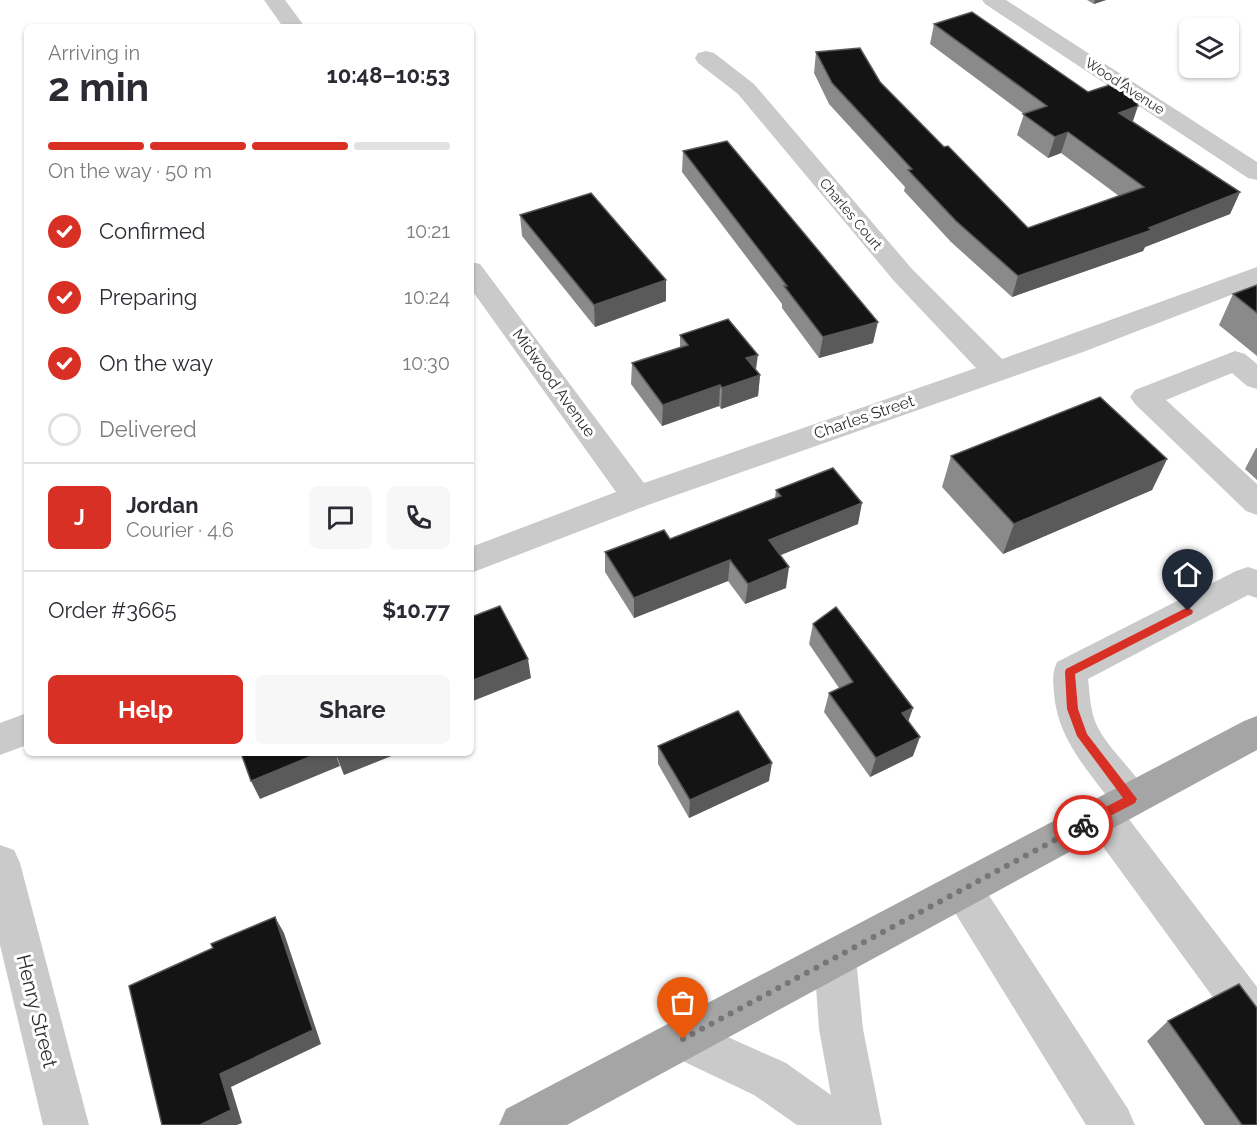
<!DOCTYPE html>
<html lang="en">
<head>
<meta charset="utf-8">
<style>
  :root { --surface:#fff; --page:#f7f7f7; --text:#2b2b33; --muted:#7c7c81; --line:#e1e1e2; --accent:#d93025 }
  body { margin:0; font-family:Raleway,sans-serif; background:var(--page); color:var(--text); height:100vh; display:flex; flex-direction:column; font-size:22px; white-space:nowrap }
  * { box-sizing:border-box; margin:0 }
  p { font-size:20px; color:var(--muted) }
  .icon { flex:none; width:33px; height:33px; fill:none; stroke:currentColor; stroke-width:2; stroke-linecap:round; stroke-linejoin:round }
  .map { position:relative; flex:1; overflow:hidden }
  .side { position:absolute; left:24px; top:24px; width:450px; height:732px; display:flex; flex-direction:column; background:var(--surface); border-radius:9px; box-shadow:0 2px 4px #0004 }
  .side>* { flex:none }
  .controls { position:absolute; left:1179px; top:18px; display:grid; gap:12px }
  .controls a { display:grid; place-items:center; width:60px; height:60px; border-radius:9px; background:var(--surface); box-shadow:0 2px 4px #0004; font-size:30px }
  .pin { position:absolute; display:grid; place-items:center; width:51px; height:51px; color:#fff; margin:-62px -26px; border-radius:50% 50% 50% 0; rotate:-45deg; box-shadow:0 0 6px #0007 }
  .pin .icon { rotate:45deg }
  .courier { position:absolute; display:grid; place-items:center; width:60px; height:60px; margin:-30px; border:4px solid #d93025; border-radius:50%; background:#fff; color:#222; box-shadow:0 2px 8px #0007 }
  .headline em { font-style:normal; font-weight:700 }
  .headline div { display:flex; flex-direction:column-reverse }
  .headline { display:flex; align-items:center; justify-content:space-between; height:102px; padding:0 24px }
  h1 { font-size:39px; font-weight:700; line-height:45px }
  .bar { display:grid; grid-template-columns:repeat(4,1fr); gap:9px 6px; align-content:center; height:72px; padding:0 24px }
  .bar i { height:8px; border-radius:4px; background:var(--line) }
  .bar .active { background:var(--accent) }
  .bar p { grid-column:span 4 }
  .line { display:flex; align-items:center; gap:15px; padding:0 24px; border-top:2px solid var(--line) }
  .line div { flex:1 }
  .round { display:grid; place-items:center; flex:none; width:63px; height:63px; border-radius:9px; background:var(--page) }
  ol { padding:0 24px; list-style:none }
  li { display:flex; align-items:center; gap:18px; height:66px }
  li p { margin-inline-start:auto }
  li .icon { padding:6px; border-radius:50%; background:var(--accent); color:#fff; stroke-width:4 }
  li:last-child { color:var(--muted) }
  li i { width:33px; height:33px; border:3px solid var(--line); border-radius:50% }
  .primary-button { display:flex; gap:12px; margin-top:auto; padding:12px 24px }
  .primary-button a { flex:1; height:69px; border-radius:9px; background:var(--accent); color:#fff; font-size:24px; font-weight:700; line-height:69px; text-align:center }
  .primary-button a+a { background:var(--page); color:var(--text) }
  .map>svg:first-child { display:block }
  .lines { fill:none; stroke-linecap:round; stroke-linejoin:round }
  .minor { fill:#cacaca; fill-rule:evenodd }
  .major { fill:#a5a5a5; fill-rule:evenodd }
  .wall { fill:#8a8a8a }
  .shaded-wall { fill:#5a5a5a }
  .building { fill:#141414; stroke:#5a5a5a; stroke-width:1.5 }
  .route { fill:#d93025 }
  .done { stroke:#767676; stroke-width:6; stroke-dasharray:0 10.8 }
  .labels { text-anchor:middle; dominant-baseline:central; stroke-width:6; stroke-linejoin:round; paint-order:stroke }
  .far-street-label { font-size:14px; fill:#2d2d2d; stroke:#fff }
  .street-label { font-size:16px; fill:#2d2d2d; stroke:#fff }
  .near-street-label { font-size:20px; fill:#2d2d2d; stroke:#fff }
</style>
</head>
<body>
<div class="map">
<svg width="1257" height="1125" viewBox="0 0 1257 1125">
  <rect width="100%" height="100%" fill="#fff"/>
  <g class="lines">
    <path class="minor" d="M264,0H285L305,27H283Z
      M982,0H1006L1257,162V180L1248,178L985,4Z
      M706,51L714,53L754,84L912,269L1002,359L1257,267V285L1083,352L648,505L471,573V547L616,492L471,289V262L480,264L644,483L976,368L894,281L738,94L698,63L695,58L698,53Z
      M1235,351L1245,354L1257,364V389L1247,386L1232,373L1166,400L1257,484V515L1246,511L1135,404L1130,397L1135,390Z
      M1248,567L1257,570V598L1248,595L1088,679C1090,695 1090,711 1097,726C1111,753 1137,772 1150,799L1144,811L1131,816L1125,814L1257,987V1043L1242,1037L1088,826L1083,814L1088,802L1102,797L1109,799C1084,766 1057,736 1054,693C1053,681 1052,673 1057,662L1236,571Z
      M27,713V745L0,755V723Z
      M0,845L14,850L20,863L89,1125H43L0,945Z
      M963,871L977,877L1128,1109L1135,1125H1086L949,903L943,890L949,877Z
      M835,938L850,944L856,958L863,1029L882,1125H797L754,1095L668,1054L661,1039L668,1024L683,1017L786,1063L831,1095L819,1029L814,958L820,944Z"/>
    <path class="major" d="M1257,716V750L567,1125H499L506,1109L1244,721Z"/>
  </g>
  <path class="wall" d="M1087,0H1106L1094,4Z
    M934,24L1133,122L1240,192L1230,214L1145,247L1143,251L1012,297L951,242L904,191L905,187L829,104L814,73L816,52L880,82L944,147L1028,228L1119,196L1061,153L1048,158L1017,135L1024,114L930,44Z
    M683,151L873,343L819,358L782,308V304L682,172Z
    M520,215L666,280V301L595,327L522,236Z
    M1257,285V356L1219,325L1233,294Z
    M680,335L756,370L760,375L758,396L721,409L719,406L662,426L631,384L632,363L680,347Z
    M1256,448H1257V480L1245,469Z
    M951,456L1167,459L1152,490L1003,554L942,487Z
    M776,490L858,524L780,555L786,588L745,604L728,581L634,618L605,572V552L670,539L775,498Z
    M813,624L913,708L908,722L913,756L870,777L824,712L829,693L839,688L809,644Z
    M658,746L769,781L689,818L658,764Z
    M1168,1021L1257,1125H1205L1147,1041Z"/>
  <path class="shaded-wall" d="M1095,0H1106L1094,4Z
    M1138,106L1131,127L1119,113Z
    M1068,132L1061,153L1048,158L1055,137Z
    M1240,192L1230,214L1145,247L1143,251L1012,297L1018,276L1149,228Z
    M666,280V301L595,327L594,305Z
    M878,322L873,343L819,358L823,337Z
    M758,355L755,376L746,358Z
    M760,375L758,396L721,409L722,388Z
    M720,385L719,406L662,426L663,405Z
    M1167,459L1152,490L1003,554L1014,524Z
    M862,503L858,524L766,561L769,540Z
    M730,560L728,581L634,618V598Z
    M789,567L786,588L745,604L748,584Z
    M528,659L531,678L473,701L471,690V681Z
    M913,708L906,727L902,713Z
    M920,737L913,756L870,777L876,758Z
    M319,753H335L340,766L260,799L251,781Z
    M347,753H399L344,775L337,757Z
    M772,763L769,781L689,818L690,800Z
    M275,917L284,933L321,1044L231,1087L242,1123L237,1125H200Z"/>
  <path class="building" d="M972,12L1088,92L1128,79L1138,106L1119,113L1240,192L1149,228L1152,230L1018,276L956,221L908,170L912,169L832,83L816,52L860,48L880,82L944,147L948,146L1028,228L1144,187L1068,132L1055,137L1023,114L1047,106L934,24Z
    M727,141L878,322L823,337L784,286H787L683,151Z
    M591,193L666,280L594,305L520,215Z
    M1257,285V313L1233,294Z
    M728,319L758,355L746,358L760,375L722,388L720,385L663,405L632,363L688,345L680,335Z
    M1100,397L1167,459L1014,524L951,456Z
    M833,468L862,503L769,540L789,567L748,584L730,560L634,598L605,552L664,530L670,539L781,496L776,490Z
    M500,606L528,659L471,681V617Z
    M836,607L913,708L902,713L920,737L876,758L829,693L853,682L813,624Z
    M738,711L772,763L690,800L658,746Z
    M241,753H319L251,781Z
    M336,753H347L337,757Z
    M275,917L313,1030L220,1074L231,1110L200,1125H162L129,986L213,948L211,944Z
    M1239,984L1257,1008V1125H1242L1168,1021Z"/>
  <path class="route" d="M1188,607L1193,611L1192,614L1075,674L1078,709L1087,734L1137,799L1135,803L1087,828H1079V821L1123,798L1077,736L1067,709L1065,672L1066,669Z"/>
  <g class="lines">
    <path class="done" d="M683,1039L1083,825"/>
  </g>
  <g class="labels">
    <g class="far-street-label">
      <text transform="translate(1125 86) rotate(33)">Wood Avenue</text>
      <text transform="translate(851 214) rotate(50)">Charles Court</text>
    </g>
    <g class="street-label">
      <text transform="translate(554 383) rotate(54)">Midwood Avenue</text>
      <text transform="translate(864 417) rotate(-19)">Charles Street</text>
    </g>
    <g class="near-street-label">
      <text transform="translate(37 1011) rotate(76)">Henry Street</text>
    </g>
  </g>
</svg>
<div class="controls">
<a><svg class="icon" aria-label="layers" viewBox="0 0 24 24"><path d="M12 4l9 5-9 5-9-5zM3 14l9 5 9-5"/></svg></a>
</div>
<div class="pin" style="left:683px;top:1039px;background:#ea580c"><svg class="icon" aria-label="bag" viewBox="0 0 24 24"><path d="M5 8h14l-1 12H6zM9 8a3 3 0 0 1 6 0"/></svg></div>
<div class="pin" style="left:1188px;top:611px;background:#1f2937"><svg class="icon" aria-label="home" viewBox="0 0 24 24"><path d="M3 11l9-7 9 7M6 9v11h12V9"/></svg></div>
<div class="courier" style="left:1083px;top:825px"><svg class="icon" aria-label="bike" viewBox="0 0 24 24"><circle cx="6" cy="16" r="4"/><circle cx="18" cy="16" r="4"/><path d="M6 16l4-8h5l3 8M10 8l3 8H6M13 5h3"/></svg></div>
<section class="side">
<div class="headline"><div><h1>2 min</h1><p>Arriving in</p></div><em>10:48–10:53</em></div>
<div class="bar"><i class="active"></i><i class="active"></i><i class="active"></i><i></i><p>On the way · 50 m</p></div>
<ol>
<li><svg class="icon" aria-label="check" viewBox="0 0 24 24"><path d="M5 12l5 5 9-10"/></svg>Confirmed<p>10:21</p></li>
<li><svg class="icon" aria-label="check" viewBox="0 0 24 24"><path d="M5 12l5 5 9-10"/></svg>Preparing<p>10:24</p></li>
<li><svg class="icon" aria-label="check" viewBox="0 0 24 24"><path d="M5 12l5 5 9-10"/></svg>On the way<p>10:30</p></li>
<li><i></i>Delivered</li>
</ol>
<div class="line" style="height:108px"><b class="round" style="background:var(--accent);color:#fff">J</b><div><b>Jordan</b><p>Courier · 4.6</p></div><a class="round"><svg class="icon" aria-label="chat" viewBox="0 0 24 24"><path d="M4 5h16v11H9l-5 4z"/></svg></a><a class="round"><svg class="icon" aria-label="phone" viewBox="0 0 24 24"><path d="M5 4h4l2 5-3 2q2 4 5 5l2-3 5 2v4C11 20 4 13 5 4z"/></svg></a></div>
<div class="line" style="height:78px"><div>Order #3665</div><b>$10.77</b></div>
<div class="primary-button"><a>Help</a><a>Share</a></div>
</section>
</div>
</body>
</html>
